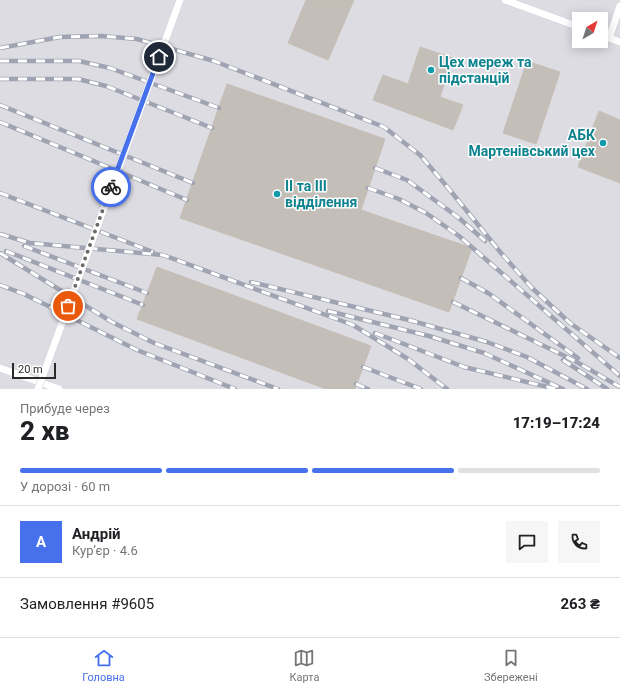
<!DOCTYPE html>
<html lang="uk">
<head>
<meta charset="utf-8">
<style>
  :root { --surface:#fff; --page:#f6f6f6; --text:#202124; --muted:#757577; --line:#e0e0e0; --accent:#4771ec }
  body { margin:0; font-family:Roboto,sans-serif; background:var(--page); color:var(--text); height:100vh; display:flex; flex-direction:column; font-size:15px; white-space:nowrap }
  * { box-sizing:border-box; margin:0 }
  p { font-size:13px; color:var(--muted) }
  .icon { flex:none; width:22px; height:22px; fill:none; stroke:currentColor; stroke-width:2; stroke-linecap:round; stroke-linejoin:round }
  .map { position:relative; height:389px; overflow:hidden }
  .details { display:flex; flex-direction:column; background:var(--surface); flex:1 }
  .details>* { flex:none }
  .needle { width:26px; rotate:39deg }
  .controls { position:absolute; left:572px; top:12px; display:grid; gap:8px }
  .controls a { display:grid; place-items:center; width:36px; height:36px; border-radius:0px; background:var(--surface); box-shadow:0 2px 10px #0003; font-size:20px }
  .scale { position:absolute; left:12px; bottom:10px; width:44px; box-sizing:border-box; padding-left:4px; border:2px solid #292929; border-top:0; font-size:11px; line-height:14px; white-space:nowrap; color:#292929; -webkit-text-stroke:3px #fff; paint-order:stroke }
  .pin { position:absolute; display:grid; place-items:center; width:34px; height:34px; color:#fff; margin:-17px; border:2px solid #fff; border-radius:50%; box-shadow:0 1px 4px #0007 }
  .courier { position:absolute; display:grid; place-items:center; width:40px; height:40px; margin:-20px; border:3px solid #4771ec; border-radius:50%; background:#fff; color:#222; box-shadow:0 1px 5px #0007 }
  .headline em { font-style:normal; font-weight:800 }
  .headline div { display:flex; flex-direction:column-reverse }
  .headline { display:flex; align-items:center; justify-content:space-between; height:68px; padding:0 20px }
  h1 { font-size:26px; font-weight:800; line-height:30px }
  .bar { display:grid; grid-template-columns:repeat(4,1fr); gap:6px 4px; align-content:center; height:48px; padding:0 20px }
  .bar i { height:5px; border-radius:3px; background:var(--line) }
  .bar .active { background:var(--accent) }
  .bar p { grid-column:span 4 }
  .line { display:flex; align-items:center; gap:10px; padding:0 20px; border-top:1px solid var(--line) }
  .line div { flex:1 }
  .round { display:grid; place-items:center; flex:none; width:42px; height:42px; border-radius:0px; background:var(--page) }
  .tab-bar { display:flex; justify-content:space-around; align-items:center; height:56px; border-top:1px solid var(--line); background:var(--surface); font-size:11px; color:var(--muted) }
  .tab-bar a { display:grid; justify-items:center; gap:2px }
  .tab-bar .active { color:var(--accent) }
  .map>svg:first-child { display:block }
  .industrial { fill:#dddce3; fill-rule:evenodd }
  .building { fill:#c3beb7; stroke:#c5bfb6 }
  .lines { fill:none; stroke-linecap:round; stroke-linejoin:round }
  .service-casing { stroke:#ced2dd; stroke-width:8 }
  .service { stroke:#fff; stroke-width:7 }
  .rail-casing { stroke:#9fa3b2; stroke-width:4.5 }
  .rail { stroke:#fff; stroke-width:3; stroke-dasharray:9; stroke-linecap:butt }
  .service-bridge-casing { stroke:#ced2dd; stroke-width:8; stroke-linecap:butt }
  .service-bridge { stroke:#fff; stroke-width:7 }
  .done { stroke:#6d6a68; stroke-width:4; stroke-dasharray:0 7.2 }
  .route { stroke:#4771ec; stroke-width:5 }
  .culture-dot { fill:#0f9aa8; stroke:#fff; stroke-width:1.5 }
  .labels { text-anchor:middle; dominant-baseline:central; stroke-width:3; stroke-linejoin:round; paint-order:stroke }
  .culture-label { font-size:14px; font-weight:bold; fill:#0d838f; stroke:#fff; text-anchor:start }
</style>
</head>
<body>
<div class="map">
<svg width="620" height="389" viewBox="0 0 620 389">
  <rect width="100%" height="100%" fill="#eae3dc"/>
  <path class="industrial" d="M0,0H620V389H0ZM579,19H601V41H579Z"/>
  <path class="building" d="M306,0H354L328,60L288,43Z
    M420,47L453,58L440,97L463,105L453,130L373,100L383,75L408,84Z
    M527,61L560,72L536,144L503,133Z
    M227,84L385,139L361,210L472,248L449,312L180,218Z
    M599,111L620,120V183L578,167Z
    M157,267L371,346L355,389H326L137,319Z"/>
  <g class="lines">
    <g class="service-casing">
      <path id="service" d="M505,0L579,27
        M601,35L620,42
        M609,38L620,6
        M0,368L59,389"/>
    </g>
    <use href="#service" class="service"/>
    <g class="rail-casing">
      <path id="rail" d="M0,48L60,37L101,36L137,39L214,61L384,127L420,155L449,189L501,253L532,288L570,323L620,358
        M0,61H79L110,68L219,108
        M0,79H78L106,86L212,128
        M0,105L193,183
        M0,122L187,200
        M375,168L407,180L459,218L485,241
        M368,188L399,199L426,213L459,236L620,376
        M0,193L153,252
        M0,234L30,243L163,255L353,325L408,359L447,389
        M24,246L147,293
        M6,251L143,305
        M0,253L112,322L154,343L278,389
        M461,278L488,293L578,358
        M251,282L409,320L487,342L527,357L587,389
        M0,285L24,294L137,350L235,389
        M453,302L575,361L620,387
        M328,311L429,336L484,353L563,389
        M375,333L464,367L556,389
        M563,360L607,389
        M363,367L421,389
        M356,384L368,389"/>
    </g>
    <use href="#rail" class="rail"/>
    <g class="service-bridge-casing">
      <path id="service-bridge" d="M38,389L180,0"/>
    </g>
    <use href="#service-bridge" class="service-bridge"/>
  </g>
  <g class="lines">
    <path class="done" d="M68,306L111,187"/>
    <path class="route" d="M111,187L159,57"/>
  </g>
  <g class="culture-dot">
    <circle cx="431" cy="70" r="4"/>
    <circle cx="603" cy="143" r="4"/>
    <circle cx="277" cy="194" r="4"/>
  </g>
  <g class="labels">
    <g class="culture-label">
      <text x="439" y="62">Цех мереж та<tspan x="439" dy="16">підстанцій</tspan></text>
      <text x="595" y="135" text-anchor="end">АБК<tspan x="595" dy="16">Мартенівський цех</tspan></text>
      <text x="285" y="186">II та III<tspan x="285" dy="16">відділення</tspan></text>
    </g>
  </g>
</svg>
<div class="controls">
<a><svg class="needle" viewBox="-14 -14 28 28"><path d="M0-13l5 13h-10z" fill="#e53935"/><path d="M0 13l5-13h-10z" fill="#757577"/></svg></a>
</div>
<div class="scale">20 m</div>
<div class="pin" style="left:68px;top:306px;background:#ea580c"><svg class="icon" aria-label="bag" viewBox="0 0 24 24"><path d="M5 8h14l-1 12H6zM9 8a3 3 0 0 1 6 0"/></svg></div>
<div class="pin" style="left:159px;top:57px;background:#1f2937"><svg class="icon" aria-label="home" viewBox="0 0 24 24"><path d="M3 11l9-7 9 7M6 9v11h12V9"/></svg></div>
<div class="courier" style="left:111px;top:187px"><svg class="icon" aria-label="bike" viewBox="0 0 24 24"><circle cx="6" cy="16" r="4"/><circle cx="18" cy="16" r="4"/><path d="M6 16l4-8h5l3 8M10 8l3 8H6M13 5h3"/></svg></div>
</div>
<section class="details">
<div class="headline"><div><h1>2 хв</h1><p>Прибуде через</p></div><em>17:19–17:24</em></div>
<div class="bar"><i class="active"></i><i class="active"></i><i class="active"></i><i></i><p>У дорозі · 60 m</p></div>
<div class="line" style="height:72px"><b class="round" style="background:var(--accent);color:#fff">А</b><div><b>Андрій</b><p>Кур’єр · 4.6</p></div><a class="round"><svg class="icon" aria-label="chat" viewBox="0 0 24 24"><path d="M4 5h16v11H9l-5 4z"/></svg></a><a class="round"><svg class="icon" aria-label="phone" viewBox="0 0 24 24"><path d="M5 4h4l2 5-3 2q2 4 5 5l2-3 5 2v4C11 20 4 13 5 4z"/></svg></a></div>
<div class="line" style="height:52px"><div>Замовлення #9605</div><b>263 ₴</b></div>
</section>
<nav class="tab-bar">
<a class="active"><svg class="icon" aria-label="home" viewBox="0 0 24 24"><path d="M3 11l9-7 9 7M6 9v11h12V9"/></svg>Головна</a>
<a><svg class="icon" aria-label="map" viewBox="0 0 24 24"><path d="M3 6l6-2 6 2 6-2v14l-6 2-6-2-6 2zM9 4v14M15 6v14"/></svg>Карта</a>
<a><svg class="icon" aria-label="saved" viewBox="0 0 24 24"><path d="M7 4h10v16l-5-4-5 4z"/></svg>Збережені</a>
</nav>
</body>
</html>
